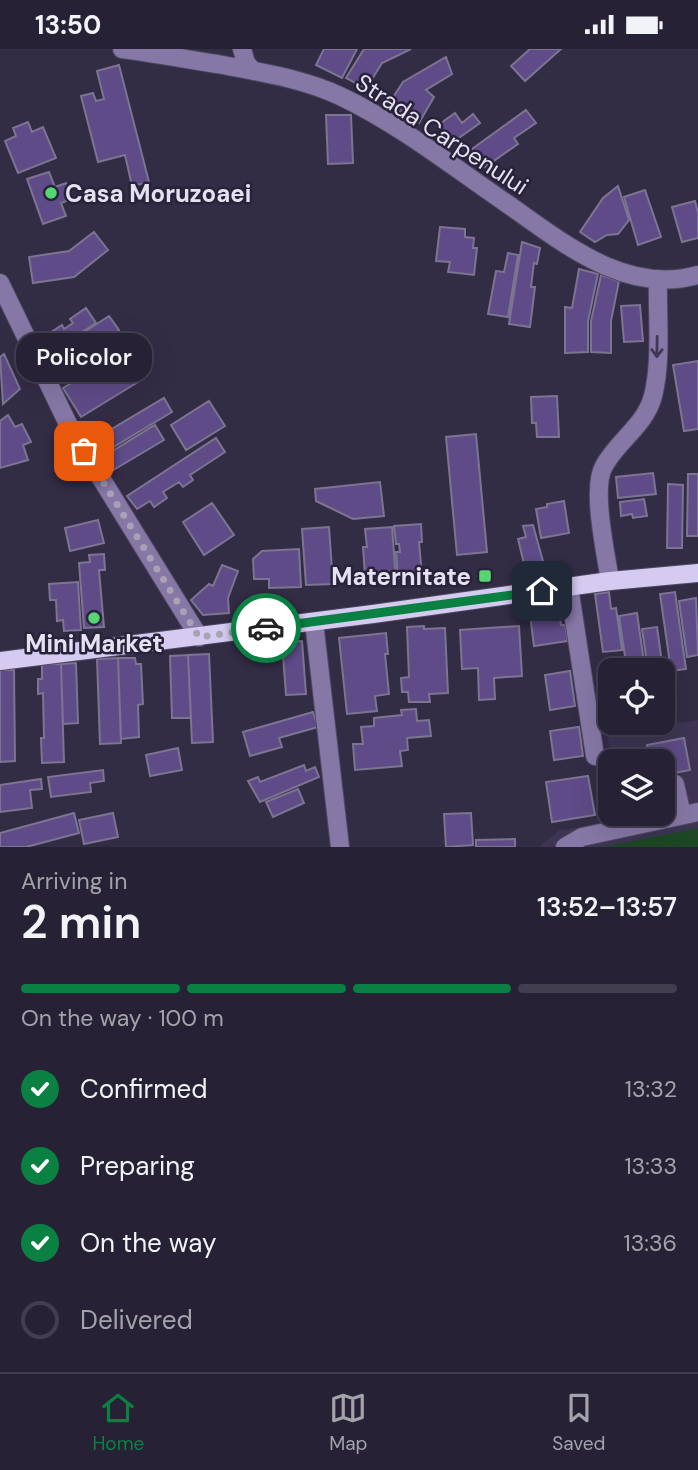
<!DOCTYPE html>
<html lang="en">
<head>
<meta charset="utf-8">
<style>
  :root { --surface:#262134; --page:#322e40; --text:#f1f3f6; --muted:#a4a3ac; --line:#423e4f; --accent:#0b8043 }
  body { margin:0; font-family:"DM Sans",sans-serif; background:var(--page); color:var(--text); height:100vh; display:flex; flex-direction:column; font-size:26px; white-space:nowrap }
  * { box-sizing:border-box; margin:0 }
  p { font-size:23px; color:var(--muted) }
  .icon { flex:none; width:38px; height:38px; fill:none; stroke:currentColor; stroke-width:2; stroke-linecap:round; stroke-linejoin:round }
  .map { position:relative; height:798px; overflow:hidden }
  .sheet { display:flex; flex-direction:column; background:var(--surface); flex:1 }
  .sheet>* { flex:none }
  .fabs { position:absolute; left:598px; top:609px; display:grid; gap:14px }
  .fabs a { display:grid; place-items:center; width:77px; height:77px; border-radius:14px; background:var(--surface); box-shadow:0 7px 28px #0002,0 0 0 2px var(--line); font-size:35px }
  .pin { position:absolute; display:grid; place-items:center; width:60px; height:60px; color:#fff; margin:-30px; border-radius:14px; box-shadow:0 4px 10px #0006 }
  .courier { position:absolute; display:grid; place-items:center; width:70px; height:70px; margin:-35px; border:5px solid #0b8043; border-radius:50%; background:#fff; color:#222; box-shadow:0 2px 9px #0007 }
  .bubble { position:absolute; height:49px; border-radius:21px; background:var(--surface); box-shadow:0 7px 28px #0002,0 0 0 2px var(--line); font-size:23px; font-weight:600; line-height:49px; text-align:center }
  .headline em { font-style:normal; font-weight:600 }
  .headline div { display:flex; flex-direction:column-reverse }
  .headline { display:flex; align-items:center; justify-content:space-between; height:119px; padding:0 21px }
  h1 { font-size:46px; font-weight:600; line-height:52px }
  .bar { display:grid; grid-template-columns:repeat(4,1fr); gap:10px 7px; align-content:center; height:84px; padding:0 21px }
  .bar i { height:9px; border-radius:5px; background:var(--line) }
  .bar .on { background:var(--accent) }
  .bar p { grid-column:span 4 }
  ol { padding:0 21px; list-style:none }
  li { display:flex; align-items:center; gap:21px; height:77px }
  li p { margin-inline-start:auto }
  li .icon { padding:7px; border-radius:50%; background:var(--accent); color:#fff; stroke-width:4 }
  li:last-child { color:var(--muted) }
  li i { width:38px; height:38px; border:4px solid var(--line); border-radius:50% }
  .status { display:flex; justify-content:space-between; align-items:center; height:49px; padding:0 35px; background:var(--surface); direction:ltr }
  .status svg { height:19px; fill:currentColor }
  .tabs { display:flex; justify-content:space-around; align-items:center; height:98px; border-top:2px solid var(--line); background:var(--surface); font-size:19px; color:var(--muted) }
  .tabs a { display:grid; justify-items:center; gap:4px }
  .tabs .on { color:var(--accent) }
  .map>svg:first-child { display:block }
  .built { fill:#3d3553 }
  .green { fill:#1d4725 }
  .building { fill:#5f4b87; stroke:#7c7491; stroke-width:2 }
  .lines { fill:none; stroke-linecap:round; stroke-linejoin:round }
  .minor-casing { stroke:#4f4961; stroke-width:20 }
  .major-casing { stroke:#4f4961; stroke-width:20 }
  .minor { stroke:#8678a6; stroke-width:18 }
  .major { stroke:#d5cbf1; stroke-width:18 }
  .oneway { stroke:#403855 }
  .done { stroke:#a7a2b5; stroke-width:7; stroke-dasharray:0 12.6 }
  .route { stroke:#0b8043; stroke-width:9 }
  .poi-dot { fill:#56d671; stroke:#29223a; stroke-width:2.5 }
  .labels { text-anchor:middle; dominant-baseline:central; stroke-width:5; stroke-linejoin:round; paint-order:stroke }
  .street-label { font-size:24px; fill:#e5e1f1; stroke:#29223a }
  .poi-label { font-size:24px; font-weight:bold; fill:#e5e1f1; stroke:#29223a; text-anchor:start }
</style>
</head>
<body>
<div class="status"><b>13:50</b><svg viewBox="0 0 49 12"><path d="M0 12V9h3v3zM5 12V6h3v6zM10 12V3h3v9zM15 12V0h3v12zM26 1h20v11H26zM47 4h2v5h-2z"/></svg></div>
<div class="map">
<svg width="698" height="798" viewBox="0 0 698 798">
  <rect width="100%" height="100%" fill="#332c45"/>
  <path class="built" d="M698,671V798H539L560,781L619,774L618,765H663V712H612L607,685Z"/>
  <path class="green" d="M698,779V798H603Z"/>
  <path class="building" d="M324,0H357L342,29L316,16Z
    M364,0H411L382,14L366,40L346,29Z
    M530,0H561L525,32L511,17Z
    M446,8L452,25L426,41L434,48L419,74L388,56L403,33Z
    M119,16L149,133L132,137L125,106L98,113L81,47L93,44L96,52L104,50L97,22Z
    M526,61L536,74L514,89L518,95L485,118L472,100Z
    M455,64L462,74L473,65L480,74L450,95L437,77Z
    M326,66H351L353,114L328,115Z
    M28,73L32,83L43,78L56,109L18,124L5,92L16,87L13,79Z
    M49,123L55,138L66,134L72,150L61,154L66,167L43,175L27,130Z
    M618,137L629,171L618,185L607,186L595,193L580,183L603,149Z
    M645,141L661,188L638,196L624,148Z
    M695,152L698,164V189L682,193L672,158Z
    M440,178L465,180V188L474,189L473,199H477L474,226L448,223L450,213L436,212Z
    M94,183L108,201L74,228L33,234L29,208L69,202Z
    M522,193L540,199L537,215L534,214L531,238H535L530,278L509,275Z
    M508,204L518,206L508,268L488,265L496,222L504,223Z
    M579,220L598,225L588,272V303L565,304V258L572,259Z
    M601,226L619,232L611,272V304L591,303V272Z
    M640,256L643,292L624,293L621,257Z
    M86,259L96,274L51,303L44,292L51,287L50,284L62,276L64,280L73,274L70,270Z
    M109,267L119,281L57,321L47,307Z
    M125,302L143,330L81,368L63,339Z
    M4,305L20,340L3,355L0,308Z
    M698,312V380L684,382L673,316Z
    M557,347L559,388H537L536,374H532L531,348Z
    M164,349L172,363L102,405L93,391Z
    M209,352L225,377L186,401L171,376Z
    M8,366L15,378L22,375L31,393L23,396L28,411L0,419V372Z
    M155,376L164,391L110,423L101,409Z
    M476,385L487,503L457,506L446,388Z
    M216,389L225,403L190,426L193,431L183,438L179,433L163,443L167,449L154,458L150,452L137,460L127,447Z
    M653,424L656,445L618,449L616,428Z
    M688,425H698V487H687Z
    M380,433L384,467L353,470L316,452L315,440Z
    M668,435L683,436L682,499H667Z
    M644,450L647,467L633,469L632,465L621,467L620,453Z
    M564,452L569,484L541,489L536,460L547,458V455Z
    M212,454L234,486L204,506L183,473Z
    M98,471L104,494L70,502L65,479Z
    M421,475L422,493H419L422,527L398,529L396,503H400L399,495H396L394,477Z
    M533,476L544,516L525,519L518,490L526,488L523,477Z
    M329,478L333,535L306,536L302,480Z
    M392,478L396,531L371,533L370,525L365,526L363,498H367L365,480Z
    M299,500L301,538L269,539V530H254L253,510L262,502Z
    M104,505L105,521H99L104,578L84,579L79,514L90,513L89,506Z
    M222,516L238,522L228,549L229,564L203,566L191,551L209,535L213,537Z
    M78,533L81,581L64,582L63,571L57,572L56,551H50L49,535Z
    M609,543L611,560L616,559L622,601L603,603L595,545Z
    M675,543L686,620L671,622L660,545Z
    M696,549L698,606L687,608L679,552Z
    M559,562L561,576H565L568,592L534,597L530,566Z
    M637,564L645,620L627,621L619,567Z
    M424,577V580L445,579L448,644L429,645L430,653H409L408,643H402L401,629L409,628L407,578Z
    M519,577L522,627L494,629L495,650L479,651L478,619L462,620L460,581Z
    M657,578L663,621H648L642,580Z
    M386,584L388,605H385L389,645L375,647L377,662L347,665L339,589Z
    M302,592L306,645L286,646L282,593Z
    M209,605L213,693L192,694L188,606Z
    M188,606L191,669H172L170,607Z
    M118,609L121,694L100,695L97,610Z
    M118,609H135L136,615H141L143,655L138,656L139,688L121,690Z
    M76,614L78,674L63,675L61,615Z
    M42,615H61L64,713L42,714L41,689H44L43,644L38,645V630H42Z
    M0,621H14L15,712L0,713Z
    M570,622L575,657L550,661L545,626Z
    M416,660L417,672L429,671L431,687L407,689L408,701L400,702L402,717L355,721L353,695H363L361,678L374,677V669L402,666L401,661Z
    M313,663L318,678L279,689L282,698L250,707L243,683Z
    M579,678L583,707L554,711L550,682Z
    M684,689L690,721L663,726V712H650L647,696Z
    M178,699L182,721L150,727L146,706Z
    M304,716L306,722L315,718L319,728L260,753L248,732L258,728L260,733Z
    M103,721L104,732L90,734L91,743L51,748L48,728Z
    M588,727L595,766L552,773L546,733Z
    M41,730L42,740L30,741L32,759L0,763V736Z
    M298,740L304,754L273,768L266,753Z
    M74,764L79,784L26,798H0V784Z
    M113,764L118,788L84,795L79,771Z
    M471,764L473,796L446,798L444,765Z
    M515,790V798H476V791Z"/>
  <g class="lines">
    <g class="minor-casing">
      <path id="minor" d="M122,0C154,4 185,10 217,15C259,23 301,29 340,47C399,75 452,117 506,154C561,192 625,247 698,226
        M242,0L246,14L253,22
        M0,234L70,379L199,588
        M610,532C606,505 591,439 604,417C618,391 645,377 653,347C662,311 657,268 658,230
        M569,538L595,707
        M314,573L340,798
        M675,735L682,766
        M565,798L582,788L698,763"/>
    </g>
    <g class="major-casing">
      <path id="major" d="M0,612L373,565L610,532L698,524"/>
    </g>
    <use href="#minor" class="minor"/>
    <use href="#major" class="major"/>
  </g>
  <defs><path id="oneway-shaft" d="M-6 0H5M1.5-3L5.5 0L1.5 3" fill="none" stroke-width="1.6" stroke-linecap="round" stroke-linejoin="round" transform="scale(1.75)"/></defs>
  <use class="oneway" href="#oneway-shaft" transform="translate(657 298) rotate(91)"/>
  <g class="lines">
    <path class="done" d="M84,402L199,588L266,579"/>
    <path class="route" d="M266,579L542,542"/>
  </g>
  <g class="poi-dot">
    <circle cx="51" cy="144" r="7"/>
    <rect x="478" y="520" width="14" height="14" rx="3.5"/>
    <circle cx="94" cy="569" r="7"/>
  </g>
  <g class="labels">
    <g class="street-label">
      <text transform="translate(442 85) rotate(33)">Strada Carpenului</text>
    </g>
    <g class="poi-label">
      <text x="65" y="144">Casa Moruzoaei</text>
      <text x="471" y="527" text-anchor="end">Maternitate</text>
      <text x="94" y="594" text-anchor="middle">Mini Market</text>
    </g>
  </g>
</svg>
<div class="fabs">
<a><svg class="icon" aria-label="locate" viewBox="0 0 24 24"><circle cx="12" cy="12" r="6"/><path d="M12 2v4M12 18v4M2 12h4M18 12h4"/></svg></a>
<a><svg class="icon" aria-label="layers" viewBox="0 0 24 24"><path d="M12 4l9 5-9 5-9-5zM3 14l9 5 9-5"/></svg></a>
</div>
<div class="pin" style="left:84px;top:402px;background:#ea580c"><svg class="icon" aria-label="bag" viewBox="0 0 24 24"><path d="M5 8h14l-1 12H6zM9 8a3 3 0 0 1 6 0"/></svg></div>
<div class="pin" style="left:542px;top:542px;background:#1f2937"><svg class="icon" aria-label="home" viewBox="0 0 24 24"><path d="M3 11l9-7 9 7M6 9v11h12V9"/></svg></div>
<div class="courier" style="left:266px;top:579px"><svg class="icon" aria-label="car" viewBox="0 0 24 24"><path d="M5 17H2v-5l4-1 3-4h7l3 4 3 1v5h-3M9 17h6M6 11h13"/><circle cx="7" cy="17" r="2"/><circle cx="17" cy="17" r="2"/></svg></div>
<div class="bubble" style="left:16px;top:284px;width:136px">Policolor</div>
</div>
<section class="sheet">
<div class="headline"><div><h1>2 min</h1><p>Arriving in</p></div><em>13:52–13:57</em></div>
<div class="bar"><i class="on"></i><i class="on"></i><i class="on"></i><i></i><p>On the way · 100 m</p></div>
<ol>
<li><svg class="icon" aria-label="check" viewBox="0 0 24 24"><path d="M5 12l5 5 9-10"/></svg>Confirmed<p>13:32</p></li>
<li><svg class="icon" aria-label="check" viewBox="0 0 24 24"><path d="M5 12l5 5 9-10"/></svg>Preparing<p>13:33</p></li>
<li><svg class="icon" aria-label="check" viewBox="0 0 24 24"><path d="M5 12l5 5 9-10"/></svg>On the way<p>13:36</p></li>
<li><i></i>Delivered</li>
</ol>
</section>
<nav class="tabs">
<a class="on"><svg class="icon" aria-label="home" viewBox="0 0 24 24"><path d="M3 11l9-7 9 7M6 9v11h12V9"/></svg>Home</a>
<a><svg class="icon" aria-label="map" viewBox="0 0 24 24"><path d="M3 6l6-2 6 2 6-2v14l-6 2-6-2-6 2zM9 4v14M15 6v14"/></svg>Map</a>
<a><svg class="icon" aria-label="saved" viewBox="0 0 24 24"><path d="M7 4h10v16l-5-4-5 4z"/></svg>Saved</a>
</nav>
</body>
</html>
